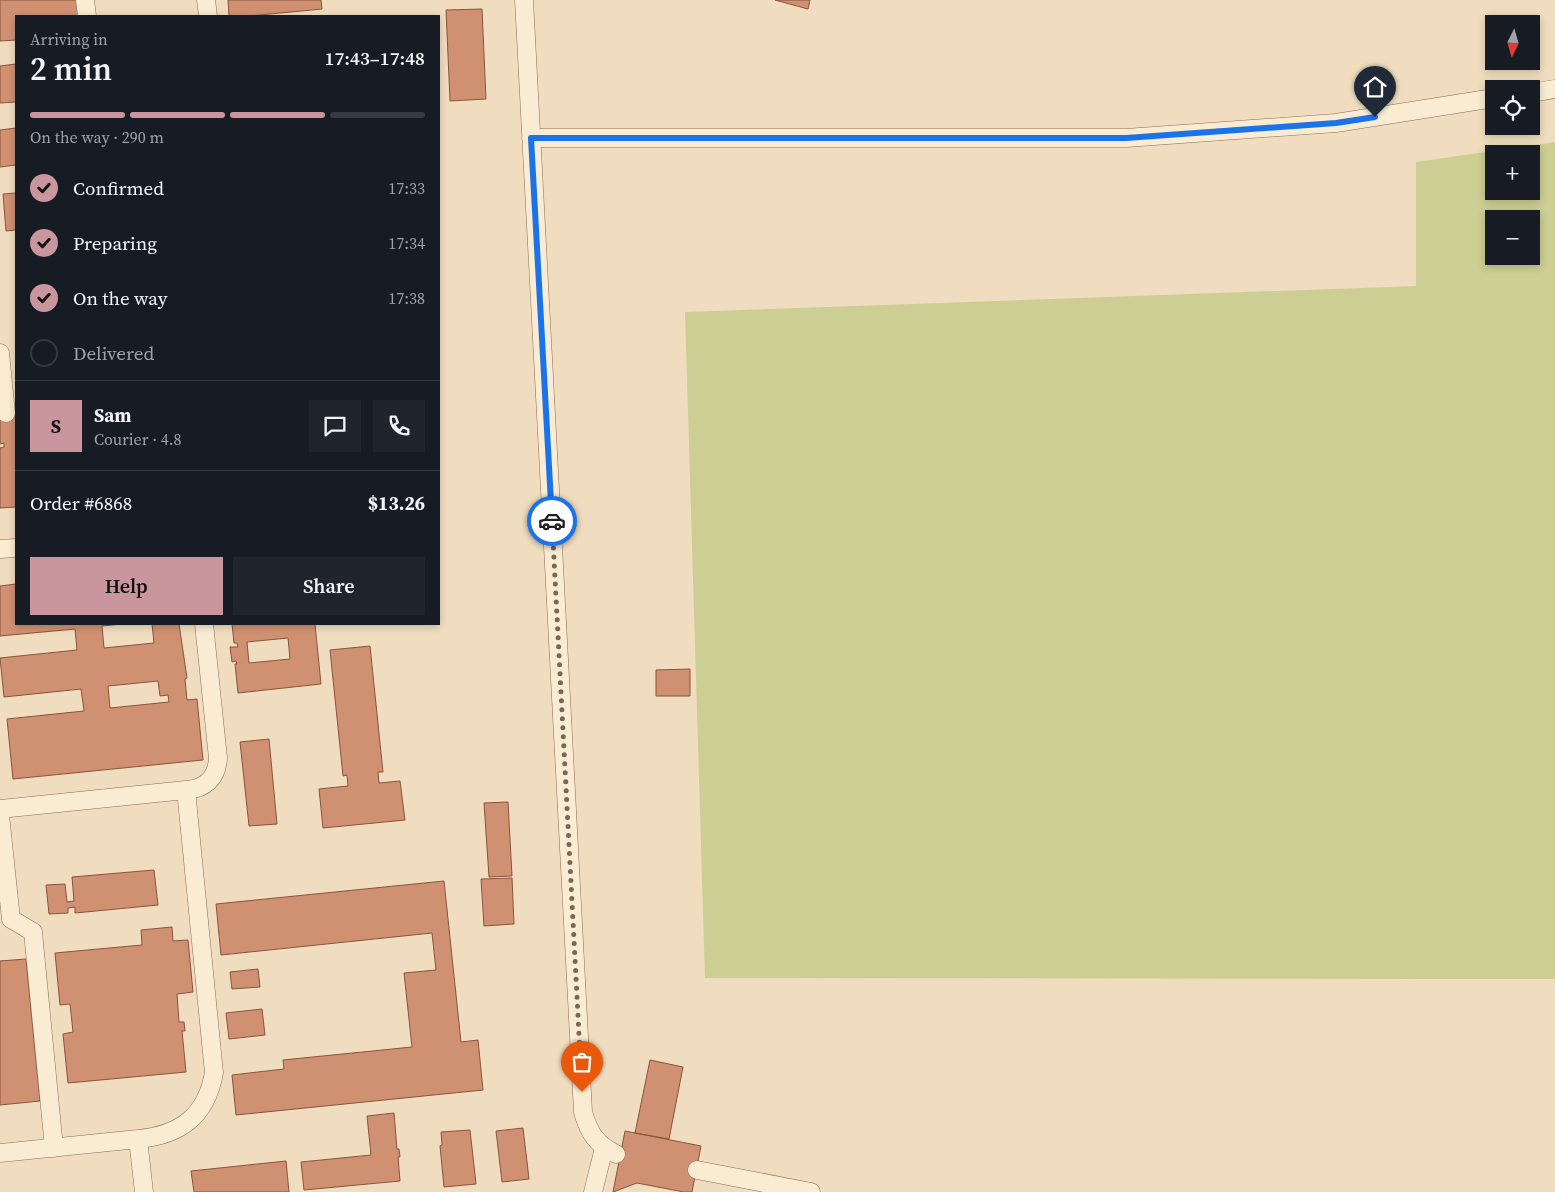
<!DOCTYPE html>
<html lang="en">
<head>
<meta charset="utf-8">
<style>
  :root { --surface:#171b24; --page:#20242c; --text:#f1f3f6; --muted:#9ea1a6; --line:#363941; --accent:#ca969d }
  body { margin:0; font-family:"Source Serif 4",serif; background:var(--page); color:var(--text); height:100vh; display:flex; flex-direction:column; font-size:19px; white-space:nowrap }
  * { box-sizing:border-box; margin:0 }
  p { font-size:16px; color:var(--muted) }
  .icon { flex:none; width:28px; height:28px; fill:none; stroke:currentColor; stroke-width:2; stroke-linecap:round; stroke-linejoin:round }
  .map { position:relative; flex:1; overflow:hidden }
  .drawer { position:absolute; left:15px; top:15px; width:425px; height:610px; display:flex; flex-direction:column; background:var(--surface); border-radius:0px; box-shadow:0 2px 8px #0003 }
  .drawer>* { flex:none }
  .needle { width:32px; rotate:185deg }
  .controls { position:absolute; left:1485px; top:15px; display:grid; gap:10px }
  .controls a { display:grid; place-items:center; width:55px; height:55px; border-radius:0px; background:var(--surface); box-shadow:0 2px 8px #0003; font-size:25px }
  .pin { position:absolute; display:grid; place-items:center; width:42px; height:42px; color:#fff; margin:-51px -21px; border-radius:50% 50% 50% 0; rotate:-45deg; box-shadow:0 0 5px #0007 }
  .pin .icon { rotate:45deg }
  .courier { position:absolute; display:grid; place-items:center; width:50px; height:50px; margin:-25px; border:4px solid #1a73e8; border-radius:50%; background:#fff; color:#222; box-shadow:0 1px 6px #0007 }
  .summary em { font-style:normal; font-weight:600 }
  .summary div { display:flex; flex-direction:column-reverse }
  .summary { display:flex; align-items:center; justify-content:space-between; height:85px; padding:0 15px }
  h1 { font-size:32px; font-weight:600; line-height:38px }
  .bar { display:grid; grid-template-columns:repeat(4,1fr); gap:8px 5px; align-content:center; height:60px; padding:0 15px }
  .bar i { height:6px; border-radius:4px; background:var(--line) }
  .bar .selected { background:var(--accent) }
  .bar p { grid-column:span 4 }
  .line { display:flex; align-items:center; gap:12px; padding:0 15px; border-top:1px solid var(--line) }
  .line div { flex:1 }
  .round { display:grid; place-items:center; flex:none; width:52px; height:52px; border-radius:0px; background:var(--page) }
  ol { padding:0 15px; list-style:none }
  li { display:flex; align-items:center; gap:15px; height:55px }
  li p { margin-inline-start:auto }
  li .icon { padding:5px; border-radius:50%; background:var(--accent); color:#111; stroke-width:4 }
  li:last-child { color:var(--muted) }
  li i { width:28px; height:28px; border:2px solid var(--line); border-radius:50% }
  .action { display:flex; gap:10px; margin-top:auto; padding:10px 15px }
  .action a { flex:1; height:58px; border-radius:0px; background:var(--accent); color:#111; font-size:20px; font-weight:600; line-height:58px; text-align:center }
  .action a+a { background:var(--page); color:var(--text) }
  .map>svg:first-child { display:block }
  .green { fill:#cdce93; fill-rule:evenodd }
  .building { fill:#d09173; stroke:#8a533b; fill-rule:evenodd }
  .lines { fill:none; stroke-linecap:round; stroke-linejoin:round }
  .lane-casing { stroke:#896d57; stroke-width:19 }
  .lane { stroke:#faebd3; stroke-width:18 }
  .done { stroke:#786755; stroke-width:5; stroke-dasharray:0 9 }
  .route { stroke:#1a73e8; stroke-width:6 }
</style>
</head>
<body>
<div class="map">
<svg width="1555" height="1192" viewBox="0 0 1555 1192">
  <rect width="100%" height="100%" fill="#f0ddbf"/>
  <path class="green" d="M1555,142V979L705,978L685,312L1416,286V162ZM1494,154H1531V191H1494ZM1494,219H1531V256H1494Z"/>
  <path class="building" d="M0,0H78L80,16H16V40L0,41Z
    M228,0H321L322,9L249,16H229Z
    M775,0H810L808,9Z
    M482,9L486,99L450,101L446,10Z
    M16,64V102L0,103V66Z
    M16,128V165L0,167V130Z
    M16,193V230L6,231L3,194Z
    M16,412V507L0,508V448L4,447V443L0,444V414Z
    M16,584V624H123L102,626L104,648L154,643L152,624H179L187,678L185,679L187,700L197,699L203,760L13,779L7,719L84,711L81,689L4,697L0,658L77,650L75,629L0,636V586ZM158,681L160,696L168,695L169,702L110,708L108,686Z
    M232,624H315L321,684L238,693L235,664H237L236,661L232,662L230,647H238L237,643H234ZM288,638L290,659L249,663L247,642Z
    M370,646L383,772H378L379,783L400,781L405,820L323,828L319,789L348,786L347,775L343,776L330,650Z
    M690,669V696H656V670Z
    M269,739L277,824L249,826L240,742Z
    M508,802L512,876L489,877L484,803Z
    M154,870L158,905L75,913V907L68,908V913L49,914L46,885L65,884L67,902L74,901L72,877Z
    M512,878L514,924L484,926L481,879Z
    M444,881L461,1042L478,1040L483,1090L236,1115L232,1075L284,1069L283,1060L412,1047L404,973L436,970L432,933L221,955L216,904Z
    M172,927L173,941L188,940L193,992L177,994L179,1022H184L185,1031H182L186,1072L68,1083L63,1034L73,1032L70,1004L60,1005L55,953L142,945L141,930Z
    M26,959L40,1101L0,1105V961Z
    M258,969L260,987L232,989L230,972Z
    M262,1009L265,1035L229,1039L226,1013Z
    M650,1060L683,1067L669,1139L635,1133Z
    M394,1113L397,1149H399L400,1157H398L400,1181L304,1190L301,1162L371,1155L367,1116Z
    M523,1128L529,1179L502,1182L496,1131Z
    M470,1130L476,1184L444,1187L440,1146L442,1145L441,1132Z
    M625,1131L701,1146L692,1192H684L637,1183L613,1192Z
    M286,1161L289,1192H194L191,1171Z"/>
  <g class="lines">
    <g class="lane-casing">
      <path id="lane" d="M85,0L87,16
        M206,0L208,16
        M524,0L583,1112C589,1133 596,1144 616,1154
        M1531,93L1555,89
        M531,138H1126L1336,123L1494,98
        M0,353L6,413
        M0,549L16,548
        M0,809L186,790
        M0,815L11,919L33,932L54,1148
        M0,1153L138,1139
        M697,1170L811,1192
        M144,1192L138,1139C181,1135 206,1116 214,1073L186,790C205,789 217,778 218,758L204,624
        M593,1192L604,1148"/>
    </g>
    <use href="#lane" class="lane"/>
  </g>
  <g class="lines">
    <path class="done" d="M552,521L582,1092"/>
    <path class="route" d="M552,521L531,138H1126L1336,123L1375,117"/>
  </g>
</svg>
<div class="controls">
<a><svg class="needle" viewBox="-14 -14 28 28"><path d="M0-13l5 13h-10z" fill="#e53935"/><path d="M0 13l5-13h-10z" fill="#9ea1a6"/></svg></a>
<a><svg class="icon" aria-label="locate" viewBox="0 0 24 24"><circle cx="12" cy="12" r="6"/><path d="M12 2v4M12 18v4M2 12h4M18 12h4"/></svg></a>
<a>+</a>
<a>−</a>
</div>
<div class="pin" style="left:582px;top:1092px;background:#ea580c"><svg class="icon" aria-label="bag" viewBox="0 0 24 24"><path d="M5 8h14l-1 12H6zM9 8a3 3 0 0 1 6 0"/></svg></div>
<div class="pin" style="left:1375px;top:117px;background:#1f2937"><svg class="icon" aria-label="home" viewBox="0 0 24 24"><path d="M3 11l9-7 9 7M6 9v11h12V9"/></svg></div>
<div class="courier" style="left:552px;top:521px"><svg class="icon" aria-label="car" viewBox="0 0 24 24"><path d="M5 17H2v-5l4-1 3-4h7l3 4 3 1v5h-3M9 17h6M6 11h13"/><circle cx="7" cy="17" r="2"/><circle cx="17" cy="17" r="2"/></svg></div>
<section class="drawer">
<div class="summary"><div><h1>2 min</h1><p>Arriving in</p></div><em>17:43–17:48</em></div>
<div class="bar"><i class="selected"></i><i class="selected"></i><i class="selected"></i><i></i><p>On the way · 290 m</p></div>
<ol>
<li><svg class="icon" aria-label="check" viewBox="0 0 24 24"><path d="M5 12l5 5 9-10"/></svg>Confirmed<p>17:33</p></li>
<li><svg class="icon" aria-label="check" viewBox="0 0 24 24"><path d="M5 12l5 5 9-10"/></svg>Preparing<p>17:34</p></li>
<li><svg class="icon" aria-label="check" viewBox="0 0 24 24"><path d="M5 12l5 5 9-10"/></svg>On the way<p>17:38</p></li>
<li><i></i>Delivered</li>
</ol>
<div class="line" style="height:90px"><b class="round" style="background:var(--accent);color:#111">S</b><div><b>Sam</b><p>Courier · 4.8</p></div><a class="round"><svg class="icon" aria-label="chat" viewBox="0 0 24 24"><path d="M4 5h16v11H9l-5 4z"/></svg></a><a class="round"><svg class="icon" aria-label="phone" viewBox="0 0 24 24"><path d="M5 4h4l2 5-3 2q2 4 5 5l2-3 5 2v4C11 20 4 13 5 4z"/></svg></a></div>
<div class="line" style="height:65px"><div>Order #6868</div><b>$13.26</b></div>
<div class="action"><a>Help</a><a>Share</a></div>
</section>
</div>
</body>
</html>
